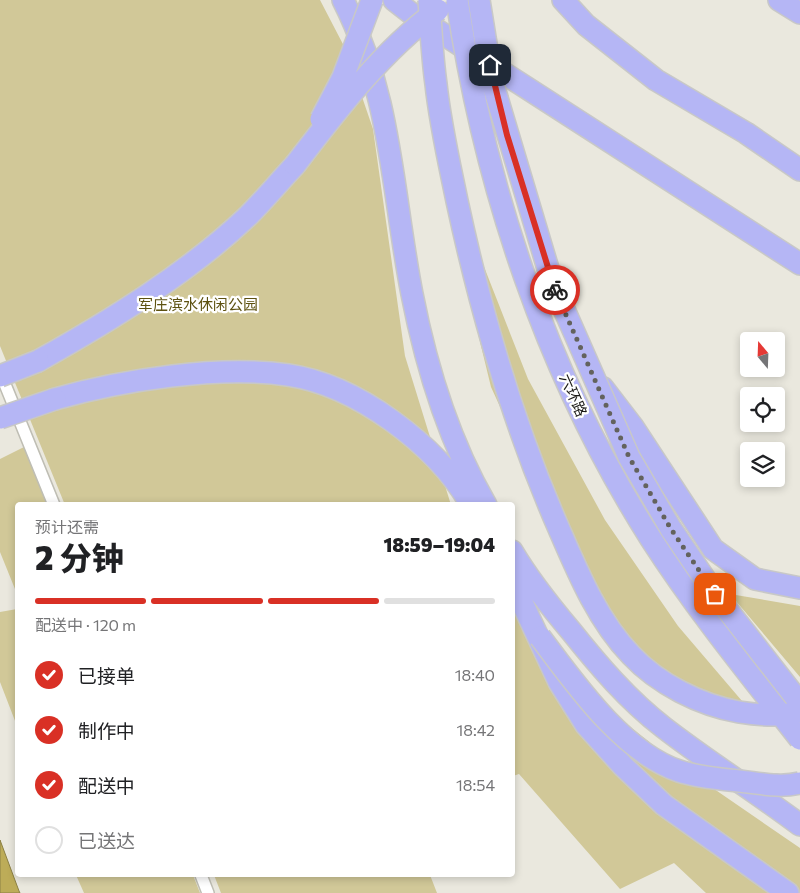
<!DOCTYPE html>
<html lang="zh">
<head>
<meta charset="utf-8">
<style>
  :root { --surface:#fff; --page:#f2f2f2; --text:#202124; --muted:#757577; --line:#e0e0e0; --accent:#d93025 }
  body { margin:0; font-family:Commissioner,"Noto Sans SC",sans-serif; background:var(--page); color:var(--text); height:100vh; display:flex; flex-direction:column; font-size:19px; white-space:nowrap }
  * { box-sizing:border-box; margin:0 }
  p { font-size:16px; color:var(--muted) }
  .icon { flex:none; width:28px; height:28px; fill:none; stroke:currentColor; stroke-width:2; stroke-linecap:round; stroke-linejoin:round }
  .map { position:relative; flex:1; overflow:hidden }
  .side { position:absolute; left:15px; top:502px; width:500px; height:375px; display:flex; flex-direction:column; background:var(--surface); border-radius:5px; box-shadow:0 2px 8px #0003 }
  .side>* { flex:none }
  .needle { width:32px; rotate:341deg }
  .tools { position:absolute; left:740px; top:332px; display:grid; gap:10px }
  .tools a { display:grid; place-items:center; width:45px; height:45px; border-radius:5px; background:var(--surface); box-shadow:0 2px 8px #0003; font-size:25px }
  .pin { position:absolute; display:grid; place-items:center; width:42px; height:42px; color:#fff; margin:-21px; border-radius:10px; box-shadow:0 2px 8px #0006 }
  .courier { position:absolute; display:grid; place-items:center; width:50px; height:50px; margin:-25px; border:4px solid #d93025; border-radius:50%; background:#fff; color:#222; box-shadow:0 1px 6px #0007 }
  .overview em { font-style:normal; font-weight:800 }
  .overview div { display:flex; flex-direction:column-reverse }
  .overview { display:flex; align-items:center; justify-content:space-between; height:85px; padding:0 20px }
  h1 { font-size:32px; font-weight:800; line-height:38px }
  .bar { display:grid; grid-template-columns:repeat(4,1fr); gap:8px 5px; align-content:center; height:60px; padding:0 20px }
  .bar i { height:6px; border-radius:4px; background:var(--line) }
  .bar .selected { background:var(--accent) }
  .bar p { grid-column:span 4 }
  ol { padding:0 20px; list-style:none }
  li { display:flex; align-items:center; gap:15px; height:55px }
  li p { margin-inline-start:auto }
  li .icon { padding:5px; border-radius:50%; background:var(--accent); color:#fff; stroke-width:4 }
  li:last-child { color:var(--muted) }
  li i { width:28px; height:28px; border:2px solid var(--line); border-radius:50% }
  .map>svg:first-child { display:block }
  .green { fill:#d1c898 }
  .water { fill:#bdac58; stroke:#8c8044 }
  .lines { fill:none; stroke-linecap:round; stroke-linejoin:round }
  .minor-casing { stroke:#bfbeb4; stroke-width:14 }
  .motorway-casing { stroke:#c8c8c7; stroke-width:24 }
  .minor { stroke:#fff; stroke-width:11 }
  .motorway { stroke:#b5b6f5; stroke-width:21 }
  .motorway-bridge-casing { stroke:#c8c8c7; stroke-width:24; stroke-linecap:butt }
  .motorway-bridge { stroke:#b5b6f5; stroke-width:21 }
  .done { stroke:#63625d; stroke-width:5; stroke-dasharray:0 9 }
  .route { stroke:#d93025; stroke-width:6 }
  .labels { text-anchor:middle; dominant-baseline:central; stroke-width:4.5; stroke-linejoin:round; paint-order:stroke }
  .park-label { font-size:15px; fill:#5d5110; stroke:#fff }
  .street-label { font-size:15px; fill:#1b1a17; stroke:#fff }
</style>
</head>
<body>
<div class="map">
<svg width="800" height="893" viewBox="0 0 800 893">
  <rect width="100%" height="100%" fill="#eae8de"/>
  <path class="green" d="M0,0H320L346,50L373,129L405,356L451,505H65L0,346Z
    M459,203L528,379L605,520L678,626L742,701L730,704L681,695L595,614L491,387L447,206Z
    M24,447L47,505H18L17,594L0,552V459Z
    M730,594L800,606V677Z
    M17,609H18L17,726L0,682V612Z
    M512,610L541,656L672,760L800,848V893H706L674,863L620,889L519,774L513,776Z
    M76,875H193L200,893H84Z
    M214,875H430L437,893H221Z"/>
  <path class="water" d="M0,840L19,891L20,893H0Z"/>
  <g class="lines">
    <g class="minor-casing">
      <path id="minor" d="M0,372L54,505
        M201,875L208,893"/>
    </g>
    <g class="motorway-casing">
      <path id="motorway" d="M343,0C392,96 392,192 412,294C426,366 449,441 486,505
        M394,0L412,14L800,264
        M563,0L586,25L656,80L746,133L800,170
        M779,0L800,13
        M38,361C110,321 188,273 248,216C264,200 279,182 295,165
        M603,388L633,427L713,549L755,579L800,588
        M55,399C122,380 219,365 288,375C357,385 435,444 470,503
        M512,551C529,580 550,606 571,631C599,666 628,700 663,727C708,762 755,791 800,825
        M512,581L559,682L586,725L623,766L664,805L788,893"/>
    </g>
    <use href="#minor" class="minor"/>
    <use href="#motorway" class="motorway"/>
    <g class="motorway-bridge-casing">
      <path id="motorway-bridge" d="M429,0C431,28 432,56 436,84C440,123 449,162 457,201C481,313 513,424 559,529C578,573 598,621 631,655C658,684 700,705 739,712C758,715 781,717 800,712
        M457,0C485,190 548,377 651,539C696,609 749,674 800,739
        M479,0L492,81L552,282L629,457L671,529L715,594L800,703
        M321,119L343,77L372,0
        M295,165C337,110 382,51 438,10
        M0,376L38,361
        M0,418L55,399
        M540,637C574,682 622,752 679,771C697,777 720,779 739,781C759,783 780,788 800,783"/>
    </g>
    <use href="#motorway-bridge" class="motorway-bridge"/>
  </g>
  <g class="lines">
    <path class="done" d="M555,290L629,457L671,529L715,594"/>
    <path class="route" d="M490,65L507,135L555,290"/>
  </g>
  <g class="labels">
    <g class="park-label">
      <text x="198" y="304">军庄滨水休闲公园</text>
    </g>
    <g class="street-label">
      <text transform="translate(574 395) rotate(66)">六环路</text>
    </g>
  </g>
</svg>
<div class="tools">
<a><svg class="needle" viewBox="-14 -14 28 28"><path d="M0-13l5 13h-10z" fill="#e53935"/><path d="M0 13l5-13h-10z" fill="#757577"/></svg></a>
<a><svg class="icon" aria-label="locate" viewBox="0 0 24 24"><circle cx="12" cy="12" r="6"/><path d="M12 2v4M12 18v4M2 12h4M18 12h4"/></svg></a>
<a><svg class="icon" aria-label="layers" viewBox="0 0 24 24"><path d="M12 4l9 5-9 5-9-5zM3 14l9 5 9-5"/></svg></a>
</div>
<div class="pin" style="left:715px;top:594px;background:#ea580c"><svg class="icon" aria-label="bag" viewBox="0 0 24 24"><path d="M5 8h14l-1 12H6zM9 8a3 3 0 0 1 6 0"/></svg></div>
<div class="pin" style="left:490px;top:65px;background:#1f2937"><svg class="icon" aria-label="home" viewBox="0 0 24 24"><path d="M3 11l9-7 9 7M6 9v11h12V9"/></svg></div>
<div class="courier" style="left:555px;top:290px"><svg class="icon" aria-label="bike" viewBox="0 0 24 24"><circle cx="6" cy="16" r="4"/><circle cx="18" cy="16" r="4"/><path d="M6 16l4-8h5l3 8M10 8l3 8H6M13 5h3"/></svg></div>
<section class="side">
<div class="overview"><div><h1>2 分钟</h1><p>预计还需</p></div><em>18:59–19:04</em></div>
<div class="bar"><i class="selected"></i><i class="selected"></i><i class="selected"></i><i></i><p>配送中 · 120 m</p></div>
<ol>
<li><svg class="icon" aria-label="check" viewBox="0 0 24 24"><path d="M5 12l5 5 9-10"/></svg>已接单<p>18:40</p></li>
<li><svg class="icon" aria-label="check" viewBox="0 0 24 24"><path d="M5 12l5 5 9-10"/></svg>制作中<p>18:42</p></li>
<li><svg class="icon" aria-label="check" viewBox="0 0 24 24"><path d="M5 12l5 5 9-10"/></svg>配送中<p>18:54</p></li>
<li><i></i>已送达</li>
</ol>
</section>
</div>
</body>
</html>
